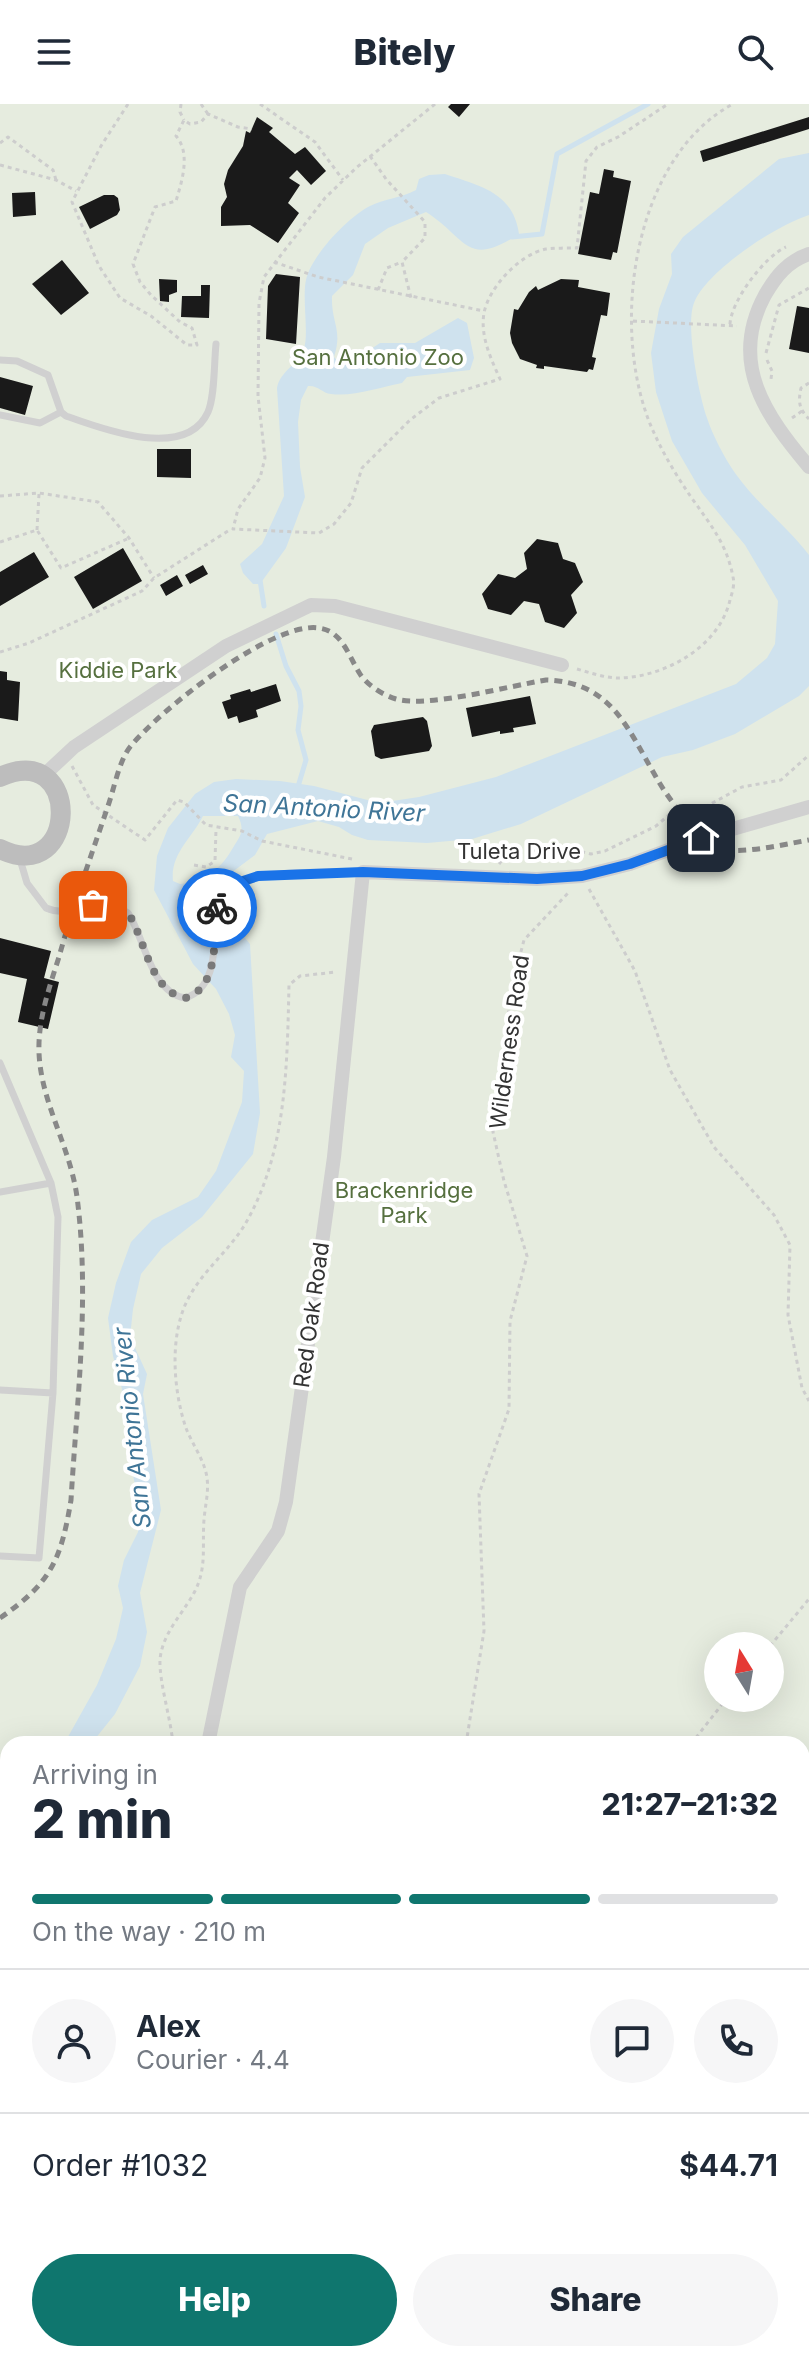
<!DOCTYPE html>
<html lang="en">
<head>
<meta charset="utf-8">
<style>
  :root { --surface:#fff; --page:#f6f6f7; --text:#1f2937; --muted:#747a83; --line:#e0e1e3; --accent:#0f766e }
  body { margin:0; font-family:Inter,sans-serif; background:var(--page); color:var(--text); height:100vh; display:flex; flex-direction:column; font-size:30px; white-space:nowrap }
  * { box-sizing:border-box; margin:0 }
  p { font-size:26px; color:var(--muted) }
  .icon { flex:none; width:44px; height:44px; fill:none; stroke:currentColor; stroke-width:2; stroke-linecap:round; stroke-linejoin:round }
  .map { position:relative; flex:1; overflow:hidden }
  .drawer { position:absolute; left:0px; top:1632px; width:810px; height:626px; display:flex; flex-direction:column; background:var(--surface); border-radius:24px 24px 0 0; box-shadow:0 8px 32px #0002 }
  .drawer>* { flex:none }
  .needle { width:52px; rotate:349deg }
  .controls { position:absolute; left:704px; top:1528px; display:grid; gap:16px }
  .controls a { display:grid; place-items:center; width:80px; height:80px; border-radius:50%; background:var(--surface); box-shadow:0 8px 32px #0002; font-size:40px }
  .pin { position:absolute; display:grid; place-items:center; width:68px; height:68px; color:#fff; margin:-34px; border-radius:16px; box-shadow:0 4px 12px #0006 }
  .courier { position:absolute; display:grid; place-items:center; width:80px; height:80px; margin:-40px; border:6px solid #1a73e8; border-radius:50%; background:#fff; color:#222; box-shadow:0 2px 10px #0007 }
  .headline em { font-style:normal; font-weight:800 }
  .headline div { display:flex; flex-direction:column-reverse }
  .headline { display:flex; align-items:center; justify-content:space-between; height:136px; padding:0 32px }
  h1 { font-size:52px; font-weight:800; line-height:60px }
  .bar { display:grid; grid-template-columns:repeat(4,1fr); gap:12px 8px; align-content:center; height:96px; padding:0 32px }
  .bar i { height:10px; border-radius:6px; background:var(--line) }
  .bar .current { background:var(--accent) }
  .bar p { grid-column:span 4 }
  .line { display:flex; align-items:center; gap:20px; padding:0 32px; border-top:2px solid var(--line) }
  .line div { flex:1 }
  .round { display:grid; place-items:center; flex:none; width:84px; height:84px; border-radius:42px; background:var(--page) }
  .button { display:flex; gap:16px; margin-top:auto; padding:16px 32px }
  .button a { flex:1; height:92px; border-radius:48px; background:var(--accent); color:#fff; font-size:32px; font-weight:800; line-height:92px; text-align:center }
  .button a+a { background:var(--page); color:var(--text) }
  header { display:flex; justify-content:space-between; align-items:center; height:104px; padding:0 32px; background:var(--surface); font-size:36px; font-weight:800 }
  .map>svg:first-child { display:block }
  .green { fill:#e6ecdf; fill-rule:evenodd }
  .water { fill:#cfe2ee; fill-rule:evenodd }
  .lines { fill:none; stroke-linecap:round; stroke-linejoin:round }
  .stream { stroke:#cfe2ee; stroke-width:5 }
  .building { fill:#1a1a1a }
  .path { stroke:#cdcdcd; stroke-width:3; stroke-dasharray:4 4; stroke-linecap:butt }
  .lane { stroke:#d0d0d0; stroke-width:7 }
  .street { stroke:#d0d0d0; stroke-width:14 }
  .secondary { stroke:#bdbdbd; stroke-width:20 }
  .rail { stroke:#888; stroke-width:5; stroke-dasharray:8 6; stroke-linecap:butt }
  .done { stroke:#7a7a7a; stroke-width:8; stroke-dasharray:0 14.4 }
  .route { stroke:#1a73e8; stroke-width:10 }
  .labels { text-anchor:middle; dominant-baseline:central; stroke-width:8; stroke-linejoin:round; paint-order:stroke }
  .park-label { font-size:22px; fill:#56703f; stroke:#fff }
  .street-label { font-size:22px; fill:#333; stroke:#fff }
  .water-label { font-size:24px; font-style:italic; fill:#3f7597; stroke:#fff }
</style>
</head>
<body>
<header><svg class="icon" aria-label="menu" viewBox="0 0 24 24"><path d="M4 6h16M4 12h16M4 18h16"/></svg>Bitely<svg class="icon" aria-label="search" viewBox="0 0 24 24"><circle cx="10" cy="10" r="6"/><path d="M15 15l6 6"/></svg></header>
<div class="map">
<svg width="809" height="2257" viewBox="0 0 809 2257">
  <rect width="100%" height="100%" fill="#fff"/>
  <path class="green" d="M0,0H809V2036L802,2054V1640H8V2250H724L721,2257H0ZM718,1542H770V1594H718Z"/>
  <path class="water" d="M809,49V111C777,121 706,167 694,199C685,221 699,292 707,314C713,332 724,353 735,369C756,399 787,422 809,451V582L799,592L735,630L693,646L662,653L521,720L472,735L427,739L368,736L352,731L339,723L318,717L267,730L255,751L211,784L210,792L250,840L260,1009L253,1050L202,1113L162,1144L141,1170L133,1205L130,1233L147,1270L143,1290L161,1406L140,1489L147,1528L140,1562L115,1610L91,1640H64L97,1581L116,1535L123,1504L118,1482L124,1456L138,1428L140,1408L128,1344L125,1296L113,1252L108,1214L116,1179L131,1138L152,1116L198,1093L216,1067L242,998L244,967L231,953L235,931L229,910L216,885L193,860L154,786L157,752L168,724L195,690L214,678L236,675L280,677L314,682L379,699L419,693L496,673L736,580L767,554L775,540L778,497L745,441L702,389L672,337L656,288L651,249L659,205L672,170L671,150L683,133L779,55ZM203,712H238C246,728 239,733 231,747C220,766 202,778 180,780L173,777C170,750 192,734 203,712Z
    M445,70C480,82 513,88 519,130C466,165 467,134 426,108L388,124L365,140L353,171L332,192C331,219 343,225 334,253L341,261L350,259L380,239H415L458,214L467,219L474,254L470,266L407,273L402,279C381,283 353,293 331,290C322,289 318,281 308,282L301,296L298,318L300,363L305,393L286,444L260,480H253L243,469L240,460L262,440L284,392L277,284C280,267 299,260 304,244C309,231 302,194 306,176C311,152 348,113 370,102C383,95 401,94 416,86L419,75L429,71Z
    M8,1996V2090L0,2099V2033Z"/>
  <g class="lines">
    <path class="stream" d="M512,133L542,130L557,50L648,0
      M260,476L264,502
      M276,530L286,562L299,587L301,602L298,626L306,656L297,686
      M802,2064L809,2046
      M728,2257L731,2250"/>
  </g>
  <path class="building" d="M451,0H470L459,13L448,3Z
    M257,13L273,24L269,28L295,50L305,43L326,67L311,81L297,66L289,74L300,81L288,99L299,109L278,139L250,121L221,122V103L227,93L224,80L228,66L243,42L246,27L250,29Z
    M809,13V25L703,58L700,47Z
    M604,65L614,67L613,73L631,77L617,149L613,148L611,156L578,150L590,88L599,90Z
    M35,88L36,111L13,113L12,89Z
    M104,91H114L118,94L120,106L117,111L90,125L79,103Z
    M62,156L89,189L61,211L32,180Z
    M276,170L300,173L296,240L266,235L268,182Z
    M159,175L177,176V188L169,191V198L160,197Z
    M561,175L579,176L578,183L610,189L607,212L601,211L592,253L596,254L593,266L589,265L587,268L544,262V265L536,264L537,261L520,255L512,239L510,229L514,205L518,206L529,188L536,182L538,186Z
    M201,181H210L209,214L181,213L182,192H201Z
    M797,202L809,204V249L789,245Z
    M0,273L33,282L25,311L0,304Z
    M157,345H191V374L157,373Z
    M537,435L558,439L563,455L575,459L583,478L571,491L577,509L564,524L545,518L539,500L524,497L511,511L488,505L482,490L498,470L515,474L527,465L524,449Z
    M123,444L142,477L93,505L74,473Z
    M34,448L49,473L0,502V468Z
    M203,461L208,470L190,480L185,471Z
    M177,471L183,482L166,492L160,481Z
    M0,567L7,568V576L20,578L18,617L0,614Z
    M276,580L281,597L256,606L258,613L239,619L237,612L228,615L222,598L231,595L230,591L250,585L251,588Z
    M530,592L536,620L513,624L514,628L500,630V627L472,633L466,604Z
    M423,613L427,617L432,642L429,647L381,655L375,652L371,627L374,621Z
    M0,834L51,847L44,874L59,878L48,925L18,918L27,875L0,869Z"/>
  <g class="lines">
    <path class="path" d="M128,0L101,42L72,98L99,162L120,194L151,212L187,241H197L192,224L180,218L151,191L140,178L133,160L155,103L176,97C182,77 191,49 176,32L184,16L190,20L201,18L208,10L238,23L252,25
      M181,0L180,8L184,16
      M201,0L208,10
      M260,0L315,38L343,76
      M435,0L356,64L325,94L264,173L259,199L258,292L265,354L260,374L238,405L233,425L319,429L334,420L351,399L362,364L410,316L439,294L500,275C491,255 480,232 484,209C489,183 520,150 546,145C556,144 567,144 577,144L586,57L597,43L618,33L668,0
      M0,39L8,33L53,66L56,76
      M370,52L386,75L425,118V134L402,158L411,194
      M0,61L56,76L76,87
      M274,158L318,173L484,207
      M378,186L387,164L402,158
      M633,217L737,222
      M730,220C731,197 765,152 786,143
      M766,249L779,201L809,184
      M767,256L772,267L771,275
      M809,279L801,284C798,298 799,305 809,315
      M792,314L802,307
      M0,392L39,389L98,398L129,434L154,474
      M37,426L39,390
      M0,438L37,426L61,464L127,435
      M0,548L29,539L142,487L154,474L231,425
      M577,565C591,569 605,574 619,574C665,573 719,543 730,496C732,489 735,481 733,473C727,440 710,420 691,393C678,374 665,353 655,331C608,233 630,55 733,0
      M72,662L93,701L145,736L177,696L184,698L206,721L242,727L262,737L352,755
      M499,760L506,751L558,742L591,750L605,747L656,722L670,710L686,703H705L742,683L781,676L809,651
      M194,761L206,763L215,757L216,725
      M589,785L635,867L670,966L714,1043L774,1111L790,1141L788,1211L802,1284L809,1297
      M770,1542L809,1495
      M173,1640C171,1616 159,1577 160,1556C162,1529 183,1510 195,1487C207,1463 202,1442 204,1416C205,1402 209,1388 207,1374C205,1357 192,1340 186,1324C175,1292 171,1249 180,1216C190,1176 223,1155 244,1122C287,1050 287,962 289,881L300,872L336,868
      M466,1640L484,1527L479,1390L509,1305L510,1217L527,1152L504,1077L493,1028L512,882L524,836L568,789
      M691,1640L727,1594
      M499,2250V2257
      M245,2257L246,2250"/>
    <path class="lane" d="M0,256L17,257L48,271L61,308L66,312C102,325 186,357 208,308C215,292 214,258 216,240
      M0,311L40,319L61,308
      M19,752L27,779L46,804C73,816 101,789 128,809C145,834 150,888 185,894C222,883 212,829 218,799C237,761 325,769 363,768
      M0,959L51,1079L0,1088
      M0,1286L53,1289L58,1113L51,1079
      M0,1452L39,1454L53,1289
      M802,2236L809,2239"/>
    <path class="street" d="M809,150C788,157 776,172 765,191C728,259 766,312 809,363
      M42,673L74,643L226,542L311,501L335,502L562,561
      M208,1640L240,1483L278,1427L286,1398L334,1053L363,768L537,775L582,772L630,760L701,734L809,703
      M802,2220L809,2202
      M96,2257V2250
      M787,2257L790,2250"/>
    <path class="secondary" d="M0,673C83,635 79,784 0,745"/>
    <path class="rail" d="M0,1514C51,1479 61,1456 71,1396C77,1296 90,1192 77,1093C70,1040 37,993 39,939C40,910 50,881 59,853C73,802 91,752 108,702C114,685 119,657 130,643C161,605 258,530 307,524C341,520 346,548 360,570C367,581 383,591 396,595C428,604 509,582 546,576C611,578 627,623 656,673C670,698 691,721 708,744C742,751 775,742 809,736
      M802,1895L809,1885
      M619,2257L622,2250"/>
  </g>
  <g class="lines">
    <path class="done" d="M93,801L112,802L128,809C145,834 150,888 185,894C220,884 213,833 217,804"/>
    <path class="route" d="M217,804L222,792L229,785L237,779L258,772L363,768L537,775L582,772L630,760L701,734"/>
  </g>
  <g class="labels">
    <g class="park-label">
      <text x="378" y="253">San Antonio Zoo</text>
      <text x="118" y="566">Kiddie Park</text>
      <text x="404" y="1086">Brackenridge<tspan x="404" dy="25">Park</tspan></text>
    </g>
    <g class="street-label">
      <text x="519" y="747">Tuleta Drive</text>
      <text transform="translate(509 938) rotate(-82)">Wilderness Road</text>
      <text transform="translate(311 1211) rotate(-82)">Red Oak Road</text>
    </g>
    <g class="water-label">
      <text transform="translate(324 704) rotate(3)">San Antonio River</text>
      <text transform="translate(132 1324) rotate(-96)">San Antonio River</text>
    </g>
  </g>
</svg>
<div class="controls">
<a><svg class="needle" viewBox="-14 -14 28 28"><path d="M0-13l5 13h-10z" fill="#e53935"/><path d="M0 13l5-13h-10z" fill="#747a83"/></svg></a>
</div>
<div class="pin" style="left:93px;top:801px;background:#ea580c"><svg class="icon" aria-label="bag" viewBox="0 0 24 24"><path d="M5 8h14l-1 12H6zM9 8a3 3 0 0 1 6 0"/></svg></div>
<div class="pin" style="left:701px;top:734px;background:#1f2937"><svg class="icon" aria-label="home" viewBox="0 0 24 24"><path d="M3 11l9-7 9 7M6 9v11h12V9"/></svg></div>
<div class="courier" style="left:217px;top:804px"><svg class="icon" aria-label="bike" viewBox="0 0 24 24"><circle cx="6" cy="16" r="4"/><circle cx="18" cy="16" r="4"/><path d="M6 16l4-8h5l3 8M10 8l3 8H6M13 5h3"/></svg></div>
<section class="drawer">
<div class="headline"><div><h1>2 min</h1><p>Arriving in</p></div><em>21:27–21:32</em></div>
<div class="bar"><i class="current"></i><i class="current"></i><i class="current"></i><i></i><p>On the way · 210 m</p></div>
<div class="line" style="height:144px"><a class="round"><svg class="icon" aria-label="person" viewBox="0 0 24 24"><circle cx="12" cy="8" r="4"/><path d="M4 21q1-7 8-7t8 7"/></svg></a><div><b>Alex</b><p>Courier · 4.4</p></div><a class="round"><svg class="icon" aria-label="chat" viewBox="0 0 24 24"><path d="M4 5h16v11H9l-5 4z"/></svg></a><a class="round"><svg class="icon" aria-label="phone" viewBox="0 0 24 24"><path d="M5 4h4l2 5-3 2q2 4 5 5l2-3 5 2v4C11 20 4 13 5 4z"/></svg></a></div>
<div class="line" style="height:104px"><div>Order #1032</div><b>$44.71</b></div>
<div class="button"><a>Help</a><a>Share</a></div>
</section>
</div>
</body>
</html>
